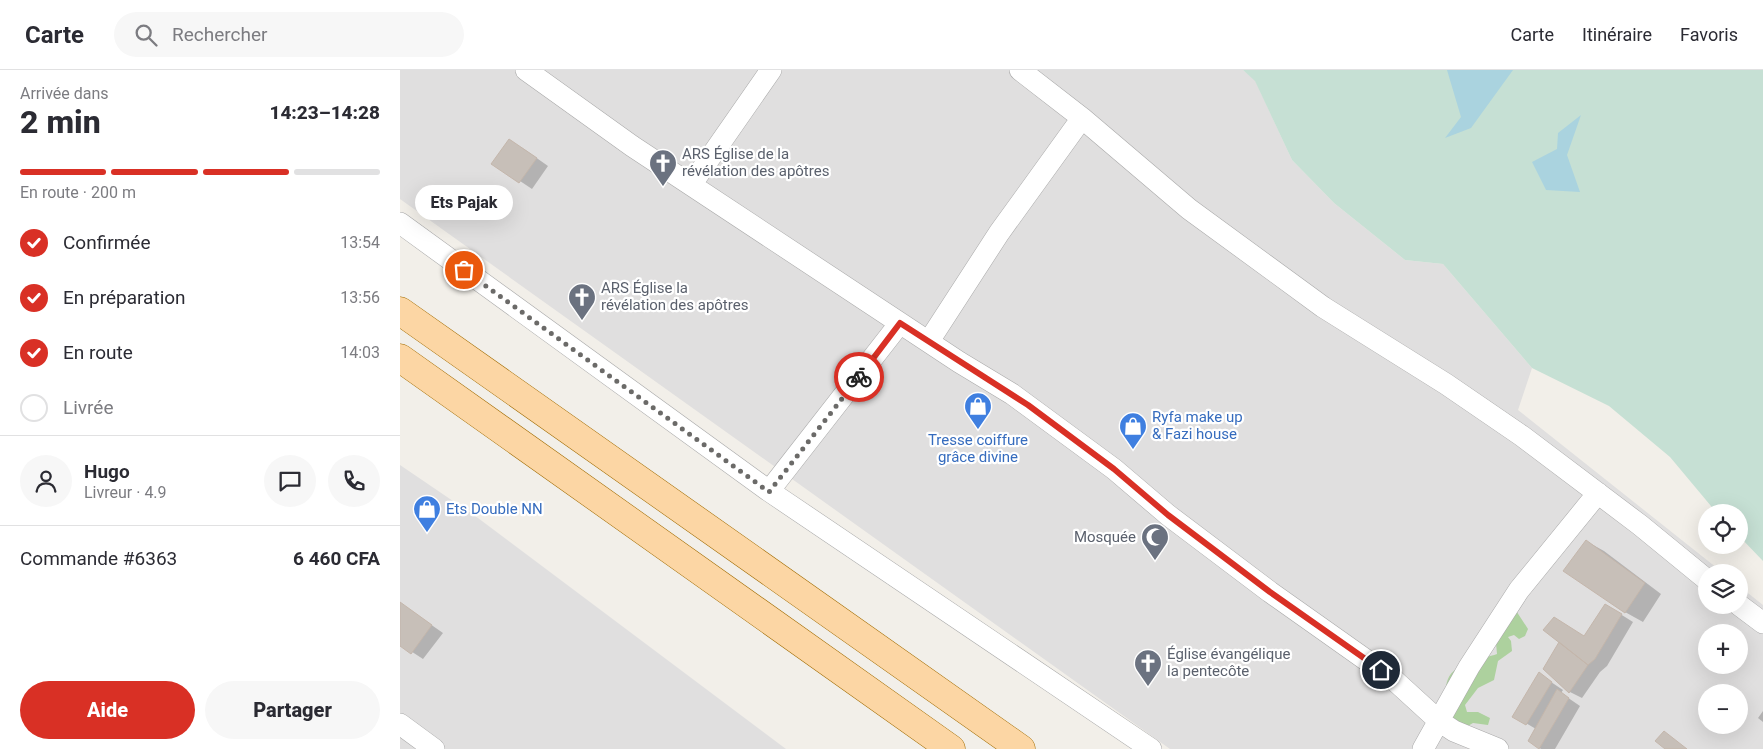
<!DOCTYPE html>
<html lang="fr">
<head>
<meta charset="utf-8">
<style>
  :root { --surface:#fff; --page:#f7f7f7; --text:#2b2b33; --muted:#7c7c81; --line:#e1e1e2; --accent:#d93025 }
  body { margin:0; font-family:Roboto,sans-serif; background:var(--page); color:var(--text); height:100vh; display:flex; flex-direction:column; font-size:19px; white-space:nowrap }
  * { box-sizing:border-box; margin:0 }
  p { font-size:16px; color:var(--muted) }
  .icon { flex:none; width:28px; height:28px; fill:none; stroke:currentColor; stroke-width:2; stroke-linecap:round; stroke-linejoin:round }
  .map { position:relative; flex:1; overflow:hidden }
  .drawer { display:flex; flex-direction:column; background:var(--surface); width:400px }
  .drawer>* { flex:none }
  .buttons { position:absolute; left:1298px; top:434px; display:grid; gap:10px }
  .buttons a { display:grid; place-items:center; width:50px; height:50px; border-radius:50%; background:var(--surface); box-shadow:0 5px 20px #0002; font-size:25px }
  .pin { position:absolute; display:grid; place-items:center; width:42px; height:42px; color:#fff; margin:-21px; border:2px solid #fff; border-radius:50%; box-shadow:0 1px 5px #0007 }
  .courier { position:absolute; display:grid; place-items:center; width:50px; height:50px; margin:-25px; border:4px solid #d93025; border-radius:50%; background:#fff; color:#222; box-shadow:0 1px 6px #0007 }
  .bubble { position:absolute; height:35px; border-radius:18px; background:var(--surface); box-shadow:0 5px 20px #0002; font-size:16px; font-weight:800; line-height:35px; text-align:center }
  .headline em { font-style:normal; font-weight:800 }
  .headline div { display:flex; flex-direction:column-reverse }
  .headline { display:flex; align-items:center; justify-content:space-between; height:85px; padding:0 20px }
  h1 { font-size:32px; font-weight:800; line-height:38px }
  .bar { display:grid; grid-template-columns:repeat(4,1fr); gap:8px 5px; align-content:center; height:60px; padding:0 20px }
  .bar i { height:6px; border-radius:4px; background:var(--line) }
  .bar .active { background:var(--accent) }
  .bar p { grid-column:span 4 }
  .line { display:flex; align-items:center; gap:12px; padding:0 20px; border-top:1px solid var(--line) }
  .line div { flex:1 }
  .round { display:grid; place-items:center; flex:none; width:52px; height:52px; border-radius:26px; background:var(--page) }
  ol { padding:0 20px; list-style:none }
  li { display:flex; align-items:center; gap:15px; height:55px }
  li p { margin-inline-start:auto }
  li .icon { padding:5px; border-radius:50%; background:var(--accent); color:#fff; stroke-width:4 }
  li:last-child { color:var(--muted) }
  li i { width:28px; height:28px; border:2px solid var(--line); border-radius:50% }
  .action { display:flex; gap:10px; margin-top:auto; padding:10px 20px }
  .action a { flex:1; height:58px; border-radius:30px; background:var(--accent); color:#fff; font-size:20px; font-weight:800; line-height:58px; text-align:center }
  .action a+a { background:var(--page); color:var(--text) }
  header { display:flex; align-items:center; gap:30px; box-sizing:border-box; height:70px; padding:0 25px; background:var(--surface); border-bottom:1px solid var(--line) }
  header strong { font-size:24px }
  nav { display:flex; gap:28px; margin-inline-start:auto; font-size:18px }
  .search { width:350px; height:45px; background:var(--page); display:flex; align-items:center; gap:12px; box-sizing:border-box; padding:0 18px; border-radius:28px; color:var(--muted); font-size:19px }
  main { display:flex; flex:1; min-height:0 }
  .map>svg:first-child { display:block }
  .residential { fill:#e0dfdf; fill-rule:evenodd }
  .forest { fill:#add19e }
  .wetland { fill:#c6e0d4 }
  .water { fill:#aad3df }
  .shadow { fill:#0003 }
  .building { fill:#c7bfb8; stroke:#c4b6ab }
  .lines { fill:none; stroke-linecap:round; stroke-linejoin:round }
  .minor-casing { stroke:#a9a9a9; stroke-width:22 }
  .primary-casing { stroke:#a06b00; stroke-width:29 }
  .minor { stroke:#fff; stroke-width:21 }
  .primary { stroke:#fcd6a4; stroke-width:28 }
  .done { stroke:#6b6a68; stroke-width:5; stroke-dasharray:0 9 }
  .route { stroke:#d93025; stroke-width:6 }
  .labels { text-anchor:middle; dominant-baseline:central; stroke-width:4.5; stroke-linejoin:round; paint-order:stroke }
  .worship-label { font-size:15px; fill:#5b616d; stroke:#fff; text-anchor:start }
  .shop-label { font-size:15px; fill:#366cbe; stroke:#fff; text-anchor:start }
</style>
</head>
<body>
<header>
<strong>Carte</strong>
<div class="search"><svg class="icon" aria-label="search" viewBox="0 0 24 24"><circle cx="10" cy="10" r="6"/><path d="M15 15l6 6"/></svg>Rechercher</div>
<nav><a>Carte</a><a>Itinéraire</a><a>Favoris</a></nav>
</header>
<main>
<section class="drawer">
<div class="headline"><div><h1>2 min</h1><p>Arrivée dans</p></div><em>14:23–14:28</em></div>
<div class="bar"><i class="active"></i><i class="active"></i><i class="active"></i><i></i><p>En route · 200 m</p></div>
<ol>
<li><svg class="icon" aria-label="check" viewBox="0 0 24 24"><path d="M5 12l5 5 9-10"/></svg>Confirmée<p>13:54</p></li>
<li><svg class="icon" aria-label="check" viewBox="0 0 24 24"><path d="M5 12l5 5 9-10"/></svg>En préparation<p>13:56</p></li>
<li><svg class="icon" aria-label="check" viewBox="0 0 24 24"><path d="M5 12l5 5 9-10"/></svg>En route<p>14:03</p></li>
<li><i></i>Livrée</li>
</ol>
<div class="line" style="height:90px"><a class="round"><svg class="icon" aria-label="person" viewBox="0 0 24 24"><circle cx="12" cy="8" r="4"/><path d="M4 21q1-7 8-7t8 7"/></svg></a><div><b>Hugo</b><p>Livreur · 4.9</p></div><a class="round"><svg class="icon" aria-label="chat" viewBox="0 0 24 24"><path d="M4 5h16v11H9l-5 4z"/></svg></a><a class="round"><svg class="icon" aria-label="phone" viewBox="0 0 24 24"><path d="M5 4h4l2 5-3 2q2 4 5 5l2-3 5 2v4C11 20 4 13 5 4z"/></svg></a></div>
<div class="line" style="height:65px"><div>Commande #6363</div><b>6 460 CFA</b></div>
<div class="action"><a>Aide</a><a>Partager</a></div>
</section>
<div class="map">
<svg width="1363" height="679" viewBox="0 0 1363 679">
  <rect width="100%" height="100%" fill="#f2efe9"/>
  <path class="residential" d="M0,0H843L855,10L892,90L934,133L1005,190L1043,194L1132,298L1118,340L1322,502H1306V535H1339V516L1363,535V679H770L0,129ZM1306,562H1339V595H1306ZM1306,622H1339V655H1306Z
    M0,395L78,448L386,679H0Z"/>
  <path class="forest" d="M1113,536L1128,559L1125,566L1119,569L1114,565L1108,567L1111,571L1112,581L1098,591L1094,610L1078,618L1065,635L1067,642H1078L1090,648L1088,655L1073,653L1059,661L1040,632C1048,622 1044,619 1048,609C1054,593 1083,589 1097,584L1096,573Z"/>
  <path class="wetland" d="M843,0H1363V491L1339,466V442H1316L1270,387L1209,336L1132,298L1043,194L1005,190L934,133L892,90L855,11Z"/>
  <path class="water" d="M1047,0H1113L1071,58L1045,68L1061,47Z
    M1181,45L1167,85L1180,122L1146,120L1132,92L1157,79L1158,63Z"/>
  <path class="shadow" d="M121,77L148,96L132,119L93,93Z
    M1186,471L1204,481L1261,524L1243,552L1225,542Z
    M0,533L43,563L23,589L0,574Z
    M1217,542L1233,552L1207,596L1200,602L1182,628L1170,622L1144,599Z
    M1139,604L1163,620L1161,623L1180,636L1155,679H1141L1130,671L1136,659L1114,646Z
    M1363,641V652L1358,648Z"/>
  <path class="building" d="M109,69L137,88L119,113L91,94Z
    M1186,470L1245,513L1225,543L1163,501Z
    M0,532L32,555L11,584L0,576Z
    M1205,534L1222,544L1195,589L1188,595L1143,560L1154,547L1184,566Z
    M1159,572L1188,595L1169,623L1143,599Z
    M1139,602L1152,612L1126,655L1112,647Z
    M1157,619L1169,628L1139,679L1128,671Z
    M1264,661L1287,679H1265L1255,671Z"/>
  <g class="lines">
    <g class="minor-casing">
      <path id="minor" d="M126,0L232,76L559,292L612,324L714,399L768,445L870,522L993,609L1039,651L1054,661L1098,679
        M620,0L682,48L789,139L923,237L1046,314L1122,366L1240,455L1306,509
        M291,115L371,0
        M0,153L369,421L751,679
        M529,271L599,163L682,48
        M369,421L500,253
        M1339,535L1363,553
        M0,654L34,679
        M1023,679L1069,597L1119,520L1198,423"/>
    </g>
    <g class="primary-casing">
      <path id="primary" d="M0,241L621,679
        M0,288L551,679"/>
    </g>
    <use href="#minor" class="minor"/>
    <use href="#primary" class="primary"/>
  </g>
  <g class="lines">
    <path class="done" d="M64,200L369,422L459,307"/>
    <path class="route" d="M459,307L500,253L628,335L714,399L768,445L870,522L981,600"/>
  </g>
  <defs>
    <g id="church-pin" transform="scale(1.4375)"><path d="M0 17L-7.5 6A9.5 9.5 0 1 1 7.5 6Z" fill="#6b7280" stroke="#fff"/><path d="M-1.2-6h2.4v3.5h3.3v2.4h-3.3V6h-2.4V-.1h-3.3v-2.4h3.3Z" fill="#fff"/></g>
    <g id="shop-pin" transform="scale(1.4375)"><path d="M0 17L-7.5 6A9.5 9.5 0 1 1 7.5 6Z" fill="#3f7fe0" stroke="#fff"/><path d="M-5-2.5h2.3a2.7 3.5 0 0 1 5.4 0H5L5.5 6h-11ZM-1.5-2.5h3a1.5 2.3 0 0 0-3 0Z" fill="#fff"/></g>
    <g id="mosque-pin" transform="scale(1.4375)"><path d="M0 17L-7.5 6A9.5 9.5 0 1 1 7.5 6Z" fill="#6b7280" stroke="#fff"/><path d="M3.5-4.9A6 6 0 1 0 3.5 4.9A5 5 0 1 1 3.5-4.9Z" fill="#fff"/></g>
  </defs>
  <g fill-rule="evenodd">
    <use href="#church-pin" x="263" y="93"/>
    <use href="#church-pin" x="182" y="227"/>
    <use href="#shop-pin" x="578" y="336"/>
    <use href="#shop-pin" x="733" y="356"/>
    <use href="#shop-pin" x="27" y="439"/>
    <use href="#mosque-pin" x="755" y="467"/>
    <use href="#church-pin" x="748" y="593"/>
  </g>
  <g class="labels">
    <g class="worship-label">
      <text x="282" y="84">ARS Église de la<tspan x="282" dy="17">révélation des apôtres</tspan></text>
      <text x="201" y="218">ARS Église la<tspan x="201" dy="17">révélation des apôtres</tspan></text>
      <text x="736" y="467" text-anchor="end">Mosquée</text>
      <text x="767" y="584">Église évangélique<tspan x="767" dy="17">la pentecôte</tspan></text>
    </g>
    <g class="shop-label">
      <text x="752" y="347">Ryfa make up<tspan x="752" dy="17">&amp; Fazi house</tspan></text>
      <text x="578" y="370" text-anchor="middle">Tresse coiffure<tspan x="578" dy="17">grâce divine</tspan></text>
      <text x="46" y="439">Ets Double NN</text>
    </g>
  </g>
</svg>
<div class="buttons">
<a><svg class="icon" aria-label="locate" viewBox="0 0 24 24"><circle cx="12" cy="12" r="6"/><path d="M12 2v4M12 18v4M2 12h4M18 12h4"/></svg></a>
<a><svg class="icon" aria-label="layers" viewBox="0 0 24 24"><path d="M12 4l9 5-9 5-9-5zM3 14l9 5 9-5"/></svg></a>
<a>+</a>
<a>−</a>
</div>
<div class="pin" style="left:64px;top:200px;background:#ea580c"><svg class="icon" aria-label="bag" viewBox="0 0 24 24"><path d="M5 8h14l-1 12H6zM9 8a3 3 0 0 1 6 0"/></svg></div>
<div class="pin" style="left:981px;top:600px;background:#1f2937"><svg class="icon" aria-label="home" viewBox="0 0 24 24"><path d="M3 11l9-7 9 7M6 9v11h12V9"/></svg></div>
<div class="courier" style="left:459px;top:307px"><svg class="icon" aria-label="bike" viewBox="0 0 24 24"><circle cx="6" cy="16" r="4"/><circle cx="18" cy="16" r="4"/><path d="M6 16l4-8h5l3 8M10 8l3 8H6M13 5h3"/></svg></div>
<div class="bubble" style="left:15px;top:115px;width:98px">Ets Pajak</div>
</div>
</main>
</body>
</html>
